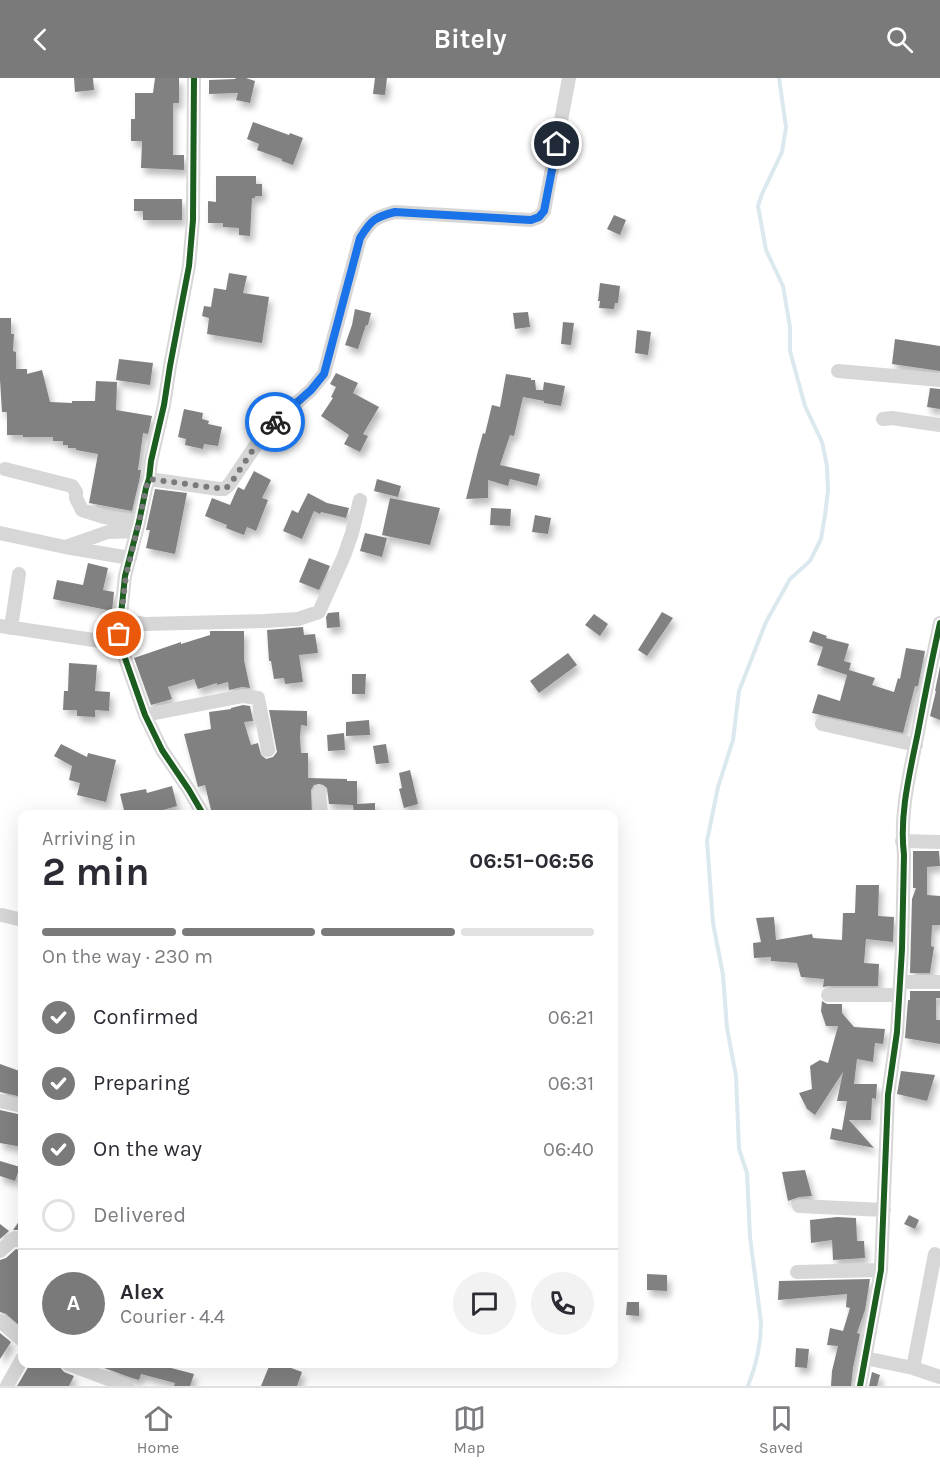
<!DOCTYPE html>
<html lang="en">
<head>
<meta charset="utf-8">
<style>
  :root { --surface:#fff; --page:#f2f2f3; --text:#2b2b33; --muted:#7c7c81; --line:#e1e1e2; --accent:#7a7a7a }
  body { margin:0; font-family:Karla,sans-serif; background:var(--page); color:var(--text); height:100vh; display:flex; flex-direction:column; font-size:22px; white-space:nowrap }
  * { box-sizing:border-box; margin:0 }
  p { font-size:20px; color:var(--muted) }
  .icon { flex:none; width:33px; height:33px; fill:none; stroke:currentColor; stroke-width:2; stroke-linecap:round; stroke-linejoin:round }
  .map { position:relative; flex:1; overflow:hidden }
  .drawer { position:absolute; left:18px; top:732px; width:600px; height:558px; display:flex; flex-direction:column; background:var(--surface); border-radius:12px; box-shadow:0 6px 24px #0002 }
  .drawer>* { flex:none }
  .pin { position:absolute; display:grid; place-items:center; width:51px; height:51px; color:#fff; margin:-26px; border:3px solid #fff; border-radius:50%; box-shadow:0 2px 6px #0007 }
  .courier { position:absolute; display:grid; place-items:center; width:60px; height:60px; margin:-30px; border:4px solid #1a73e8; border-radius:50%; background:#fff; color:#222; box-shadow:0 2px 8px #0007 }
  .overview em { font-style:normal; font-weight:700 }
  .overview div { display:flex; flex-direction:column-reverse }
  .overview { display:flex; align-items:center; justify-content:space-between; height:102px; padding:0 24px }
  h1 { font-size:39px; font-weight:700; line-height:45px }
  .bar { display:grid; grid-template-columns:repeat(4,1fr); gap:9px 6px; align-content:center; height:72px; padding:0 24px }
  .bar i { height:8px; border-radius:4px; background:var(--line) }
  .bar .selected { background:var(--accent) }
  .bar p { grid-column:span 4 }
  .line { display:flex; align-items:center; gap:15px; padding:0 24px; border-top:2px solid var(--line) }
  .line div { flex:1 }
  .round { display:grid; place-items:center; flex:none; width:63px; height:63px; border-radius:32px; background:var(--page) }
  ol { padding:0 24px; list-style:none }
  li { display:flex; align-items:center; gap:18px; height:66px }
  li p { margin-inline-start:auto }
  li .icon { padding:6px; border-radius:50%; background:var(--accent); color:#fff; stroke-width:4 }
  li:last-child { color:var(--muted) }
  li i { width:33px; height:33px; border:3px solid var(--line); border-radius:50% }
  header { display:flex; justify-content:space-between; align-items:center; height:78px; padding:0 24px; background:var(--accent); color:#fff; font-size:27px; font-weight:700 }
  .dock { display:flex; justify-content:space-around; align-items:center; height:84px; border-top:2px solid var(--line); background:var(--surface); font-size:16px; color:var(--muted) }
  .dock a { display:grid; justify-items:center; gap:3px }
  .dock .selected { color:var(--accent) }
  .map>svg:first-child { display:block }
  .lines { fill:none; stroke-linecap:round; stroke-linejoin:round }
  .stream { stroke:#dbe8ee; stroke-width:4 }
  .building { fill:#818181; filter:url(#shadow) }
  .minor { stroke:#d7d7d7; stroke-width:14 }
  .cycleway-casing { stroke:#fff; stroke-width:10 }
  .cycleway { stroke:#1b5e20; stroke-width:6 }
  .done { stroke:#7a7a7a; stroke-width:6; stroke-dasharray:0 10.8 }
  .route { stroke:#1a73e8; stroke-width:8 }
</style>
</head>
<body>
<header><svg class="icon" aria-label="back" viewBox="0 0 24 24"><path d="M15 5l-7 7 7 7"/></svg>Bitely<svg class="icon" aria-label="search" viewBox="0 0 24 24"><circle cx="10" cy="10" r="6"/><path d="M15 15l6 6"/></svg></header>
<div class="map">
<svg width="940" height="1308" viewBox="0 0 940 1308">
  <defs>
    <filter id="shadow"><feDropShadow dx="3.5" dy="6" stdDeviation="3" flood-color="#0004"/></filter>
  </defs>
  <rect width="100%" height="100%" fill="#fff"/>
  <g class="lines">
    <path class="stream" d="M748,1308C756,1288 761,1266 761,1244L750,1159L747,1095L739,1071L736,998L727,950L723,897L713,845L707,763L718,709L733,662L739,613L766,544L790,501L810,483L821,461L825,437L828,413L827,388L822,364L805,328L790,273V249L783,208L766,172L758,128L762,116L782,74L786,49L779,0"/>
  </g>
  <path class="building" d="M74,0H93L94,12L75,14Z
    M155,0H179V25H173V77H184V92L141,90L142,63H131V41H135V15H153Z
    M236,0H246L255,3L250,25L236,22L238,15L209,16V2L235,1Z
    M375,0H387L385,17L373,16Z
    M253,44L289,57L290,55L303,60L293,87L282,83V81L257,72L259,66L247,61Z
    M216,98H256V106H262V118H255V120H252L250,158L239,157V150L223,149V145H208V123L216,124Z
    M134,121H182V142H143V133H134Z
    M614,137L626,142L620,157L607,151Z
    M229,195L247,198L243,215L269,219L262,265L207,256L209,240L202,238L204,228L211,229L214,210L226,212Z
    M600,205L620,208L618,225H615L614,231L599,230L600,223H598Z
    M355,231L371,235L368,247H366L358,271L345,267L352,247Z
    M528,234L530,249L515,251L513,235Z
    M0,240H11V256H14L13,273L16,274V291H27V296L42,292L50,324L72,325V323H95L96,303L117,304L116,332L152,338L148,356L143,355L138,392H141L140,399L132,433L89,425L98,376L76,372V370H68V367H63V363H53V359H23V357H7V334H2L0,302Z
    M563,244L574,245L571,267L561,266Z
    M637,252L651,254L648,277L635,275Z
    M895,261L940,268V293L892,286Z
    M119,281L153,285L150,307L116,302Z
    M336,295L358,305L353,315L379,329L363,356L368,358L360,374L344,366L349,357L321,338L333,320L331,319L336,309L330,306Z
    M506,296L531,300V302H535L536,312H543L544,304L565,308L561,328L544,325V323L523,319L514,358L510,357L500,387L540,396L537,408L510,401L508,408L488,402V420L466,421L478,373L483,355L485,356L492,327L500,329Z
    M930,310L940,311V331L927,329Z
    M184,331L203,335L202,341L209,343L208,346L222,349L218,368L204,366L203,371L185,367L186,361L178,359Z
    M254,393L271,402L262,420L268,422L256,453L247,449L244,457L226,450L227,447L205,438L212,420L230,427L238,409L244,412Z
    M377,401L401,408L398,419L374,413Z
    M155,411L187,415L175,476L146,470L150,452H146Z
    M308,415L327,425L349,430L346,440L321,434L320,436L314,433L302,461L283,453L292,432L298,435Z
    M390,420L440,430L430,467L382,457Z
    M491,430L511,431L510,448L490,447Z
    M535,437L551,440L548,456L532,454Z
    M365,455L387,460L382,479L360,473Z
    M309,480L330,488L319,512L299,504Z
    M88,485L108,490L103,512L114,514L112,533L53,521L57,502L83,507Z
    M339,534L340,549L327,550L326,539L328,535Z
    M662,534L673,540L647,578L638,572Z
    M594,536L608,546L600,558L585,547Z
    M303,549L304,557L315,556L318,575L299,577L303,604L285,606L284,600L274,601L271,583H269L267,552Z
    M210,553H244V582L250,610L242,609L229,612L228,604L217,607V605L198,611L194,601L168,609L172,621L151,627L134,580L181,564V566L210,557Z
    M813,553L827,558L826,560L849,566L844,583L851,585L849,592L875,600L872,607L894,614L898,600L900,601L906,570L925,573L918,608H915L903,655L812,635L818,616L840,623L847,597L817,587L823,569L809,564Z
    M568,575L577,587L539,615L530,603Z
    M69,585L97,587L95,613L110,614L109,633L95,632V639L77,638V632H63L64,613H68Z
    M940,588V642L930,638L936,613H935Z
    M352,596H366L365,616H352Z
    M243,627L250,628L253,643L244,644L251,667L258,665L261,677L266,681L273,679L277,674L269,632L307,633V648L301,647L300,659L301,675H308V700L347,701V703H357V726L375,725V736H354L353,727L329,726L327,710L323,707L319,706L314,707L311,712L312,736H212L205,707L198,709L184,656L211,651L209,634L231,631V630Z
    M369,642L370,657L346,658V644Z
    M344,655L345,672L328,673L327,657Z
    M61,666L87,679L88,675L116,682L106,724L77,717L80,705L69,702L72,688L54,678Z
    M386,666L389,685L376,686L373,668Z
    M410,692L418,726L404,730L399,711L402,710L399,695Z
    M172,708L177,728L150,736H125L120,716L146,711L147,715Z
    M913,773H939L940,788L927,789V817L940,818V847H932L931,868L934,869L930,895H910L912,821L916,810H913Z
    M856,807H879L878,838L894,839L893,864L866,861L864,885L879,886L878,908H828L823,909L824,901L801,899L797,885L771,883V879L754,880L753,865L761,864L756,840L774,839L776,862L812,856L813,860L842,862L843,835H855Z
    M910,913H940V920H936V942H940V966L905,960L908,922H910Z
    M822,923L827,926H842V935L854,949L885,951L883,966L875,965L873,984L857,981L854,1006H877L876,1021L872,1020L871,1042H849L874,1070L830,1061L832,1050L842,1052L847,1023H837L843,994L815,1037L807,1031L799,1015L812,1011L810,988L820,982L828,985L838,948H826L821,933Z
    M0,986L22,994V1019L0,1014Z
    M901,993L935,997L927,1023L897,1016Z
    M0,1032L22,1037V1069L0,1065Z
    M0,1083L20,1089L15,1103L0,1098Z
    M805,1092L812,1118L799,1119L788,1123L782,1094Z
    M909,1137L919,1142L915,1151L904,1146Z
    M22,1139V1154L19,1152H13Z
    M837,1139L856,1140L857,1163H864L865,1180L833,1182L832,1162L811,1165L810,1142Z
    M0,1146L9,1153L0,1161Z
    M16,1171L22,1173V1246L21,1249L6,1236L0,1234V1182L6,1180Z
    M647,1196L667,1197V1213L647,1212Z
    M870,1201L865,1232L857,1255L860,1256L853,1290L851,1308H831L832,1293L838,1268L827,1267L830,1250L843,1253L850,1230L846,1229L847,1216L778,1222L779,1203Z
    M627,1224H639V1238L626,1237Z
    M0,1255L11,1264L0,1281Z
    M796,1270L809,1271L807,1290L795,1289Z
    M30,1286H52L60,1289L64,1294L74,1298L69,1308H17Z
    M93,1286H156L194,1296L190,1308H174L175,1305L141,1296L139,1302L132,1300Z
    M270,1286H280L302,1294L297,1308H261Z
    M872,1294L880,1297L877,1308H869Z"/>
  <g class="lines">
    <path class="minor" d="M194,0L193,142L189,188L170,288L164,327L151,383L149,401L146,410L139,444L125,498L119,556L120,566L145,637L162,672L189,712L203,736
      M838,293L940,302
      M883,341L892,340L940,347
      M5,391L72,408L76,414V420L82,432L104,439L139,444
      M149,401L219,411H224L229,407L266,352L311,312L324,296L360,160C371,142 375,139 395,134L531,142L539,139L544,133L569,0
      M0,455L65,469L130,480
      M68,468L108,454L136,453
      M121,542L144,546L264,543L298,541L319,534L344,478L352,455L360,422
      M0,548L120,566
      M11,550L19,496
      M145,637L243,618L258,620L268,672
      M822,646L916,667
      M319,715L321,736
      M902,763L940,764
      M2,837L22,842
      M900,904H940
      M828,917H899
      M0,1023L22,1028
      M799,1128L884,1132
      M0,1173L15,1160L22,1164
      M797,1194L881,1192
      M0,1243L22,1262
      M865,1280L913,1290L940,1299
      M68,1286L127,1308
      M913,1290L935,1176
      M7,1308L22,1281
      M860,1308L881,1192L888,1017L897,954L902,871L904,777C899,736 910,694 918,654C925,617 932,581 940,545"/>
    <g class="cycleway-casing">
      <path id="cycleway" d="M194,0L193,142L189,188L170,288L164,327L151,383L149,401L146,410L139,444L125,498L119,556L120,566L145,637L162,672L189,712L203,736
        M860,1308L881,1192L888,1017L897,954L902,871L904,777C899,736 910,694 918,654C925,617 932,581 940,545"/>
    </g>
    <use href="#cycleway" class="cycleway"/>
  </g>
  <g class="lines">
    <path class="done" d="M119,556L126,498L139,444L146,410L149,401L224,411L229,408L266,352L275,344"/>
    <path class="route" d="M275,344L311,312L324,296L360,160C371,142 375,139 395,134L531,142L539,139L544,133L557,66"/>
  </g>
</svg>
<div class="pin" style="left:119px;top:556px;background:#ea580c"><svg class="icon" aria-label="bag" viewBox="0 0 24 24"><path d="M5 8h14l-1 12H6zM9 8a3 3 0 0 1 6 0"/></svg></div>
<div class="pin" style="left:557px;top:66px;background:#1f2937"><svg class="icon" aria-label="home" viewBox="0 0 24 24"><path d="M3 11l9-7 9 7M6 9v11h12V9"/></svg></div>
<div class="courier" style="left:275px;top:344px"><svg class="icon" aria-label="bike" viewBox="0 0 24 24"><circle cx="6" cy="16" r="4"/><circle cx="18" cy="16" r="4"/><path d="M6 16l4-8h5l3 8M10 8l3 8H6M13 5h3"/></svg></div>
<section class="drawer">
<div class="overview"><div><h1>2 min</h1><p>Arriving in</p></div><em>06:51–06:56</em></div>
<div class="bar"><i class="selected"></i><i class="selected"></i><i class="selected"></i><i></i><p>On the way · 230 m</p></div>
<ol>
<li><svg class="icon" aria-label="check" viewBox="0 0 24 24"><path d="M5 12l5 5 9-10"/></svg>Confirmed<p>06:21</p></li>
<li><svg class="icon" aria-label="check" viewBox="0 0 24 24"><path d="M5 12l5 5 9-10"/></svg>Preparing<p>06:31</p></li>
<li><svg class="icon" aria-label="check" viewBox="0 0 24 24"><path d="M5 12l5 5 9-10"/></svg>On the way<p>06:40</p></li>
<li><i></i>Delivered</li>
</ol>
<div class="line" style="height:108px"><b class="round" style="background:var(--accent);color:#fff">A</b><div><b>Alex</b><p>Courier · 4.4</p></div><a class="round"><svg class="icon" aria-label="chat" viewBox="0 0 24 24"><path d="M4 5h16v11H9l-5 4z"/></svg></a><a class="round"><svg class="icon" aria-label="phone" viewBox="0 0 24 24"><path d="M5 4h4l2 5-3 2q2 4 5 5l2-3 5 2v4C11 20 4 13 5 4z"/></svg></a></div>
</section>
</div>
<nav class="dock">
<a class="selected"><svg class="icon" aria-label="home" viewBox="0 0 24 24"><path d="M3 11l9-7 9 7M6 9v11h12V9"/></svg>Home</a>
<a><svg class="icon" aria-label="map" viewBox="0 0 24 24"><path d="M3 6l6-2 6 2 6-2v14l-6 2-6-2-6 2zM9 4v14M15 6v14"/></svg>Map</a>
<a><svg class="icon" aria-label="saved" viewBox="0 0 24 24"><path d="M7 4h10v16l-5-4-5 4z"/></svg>Saved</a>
</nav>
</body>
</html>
